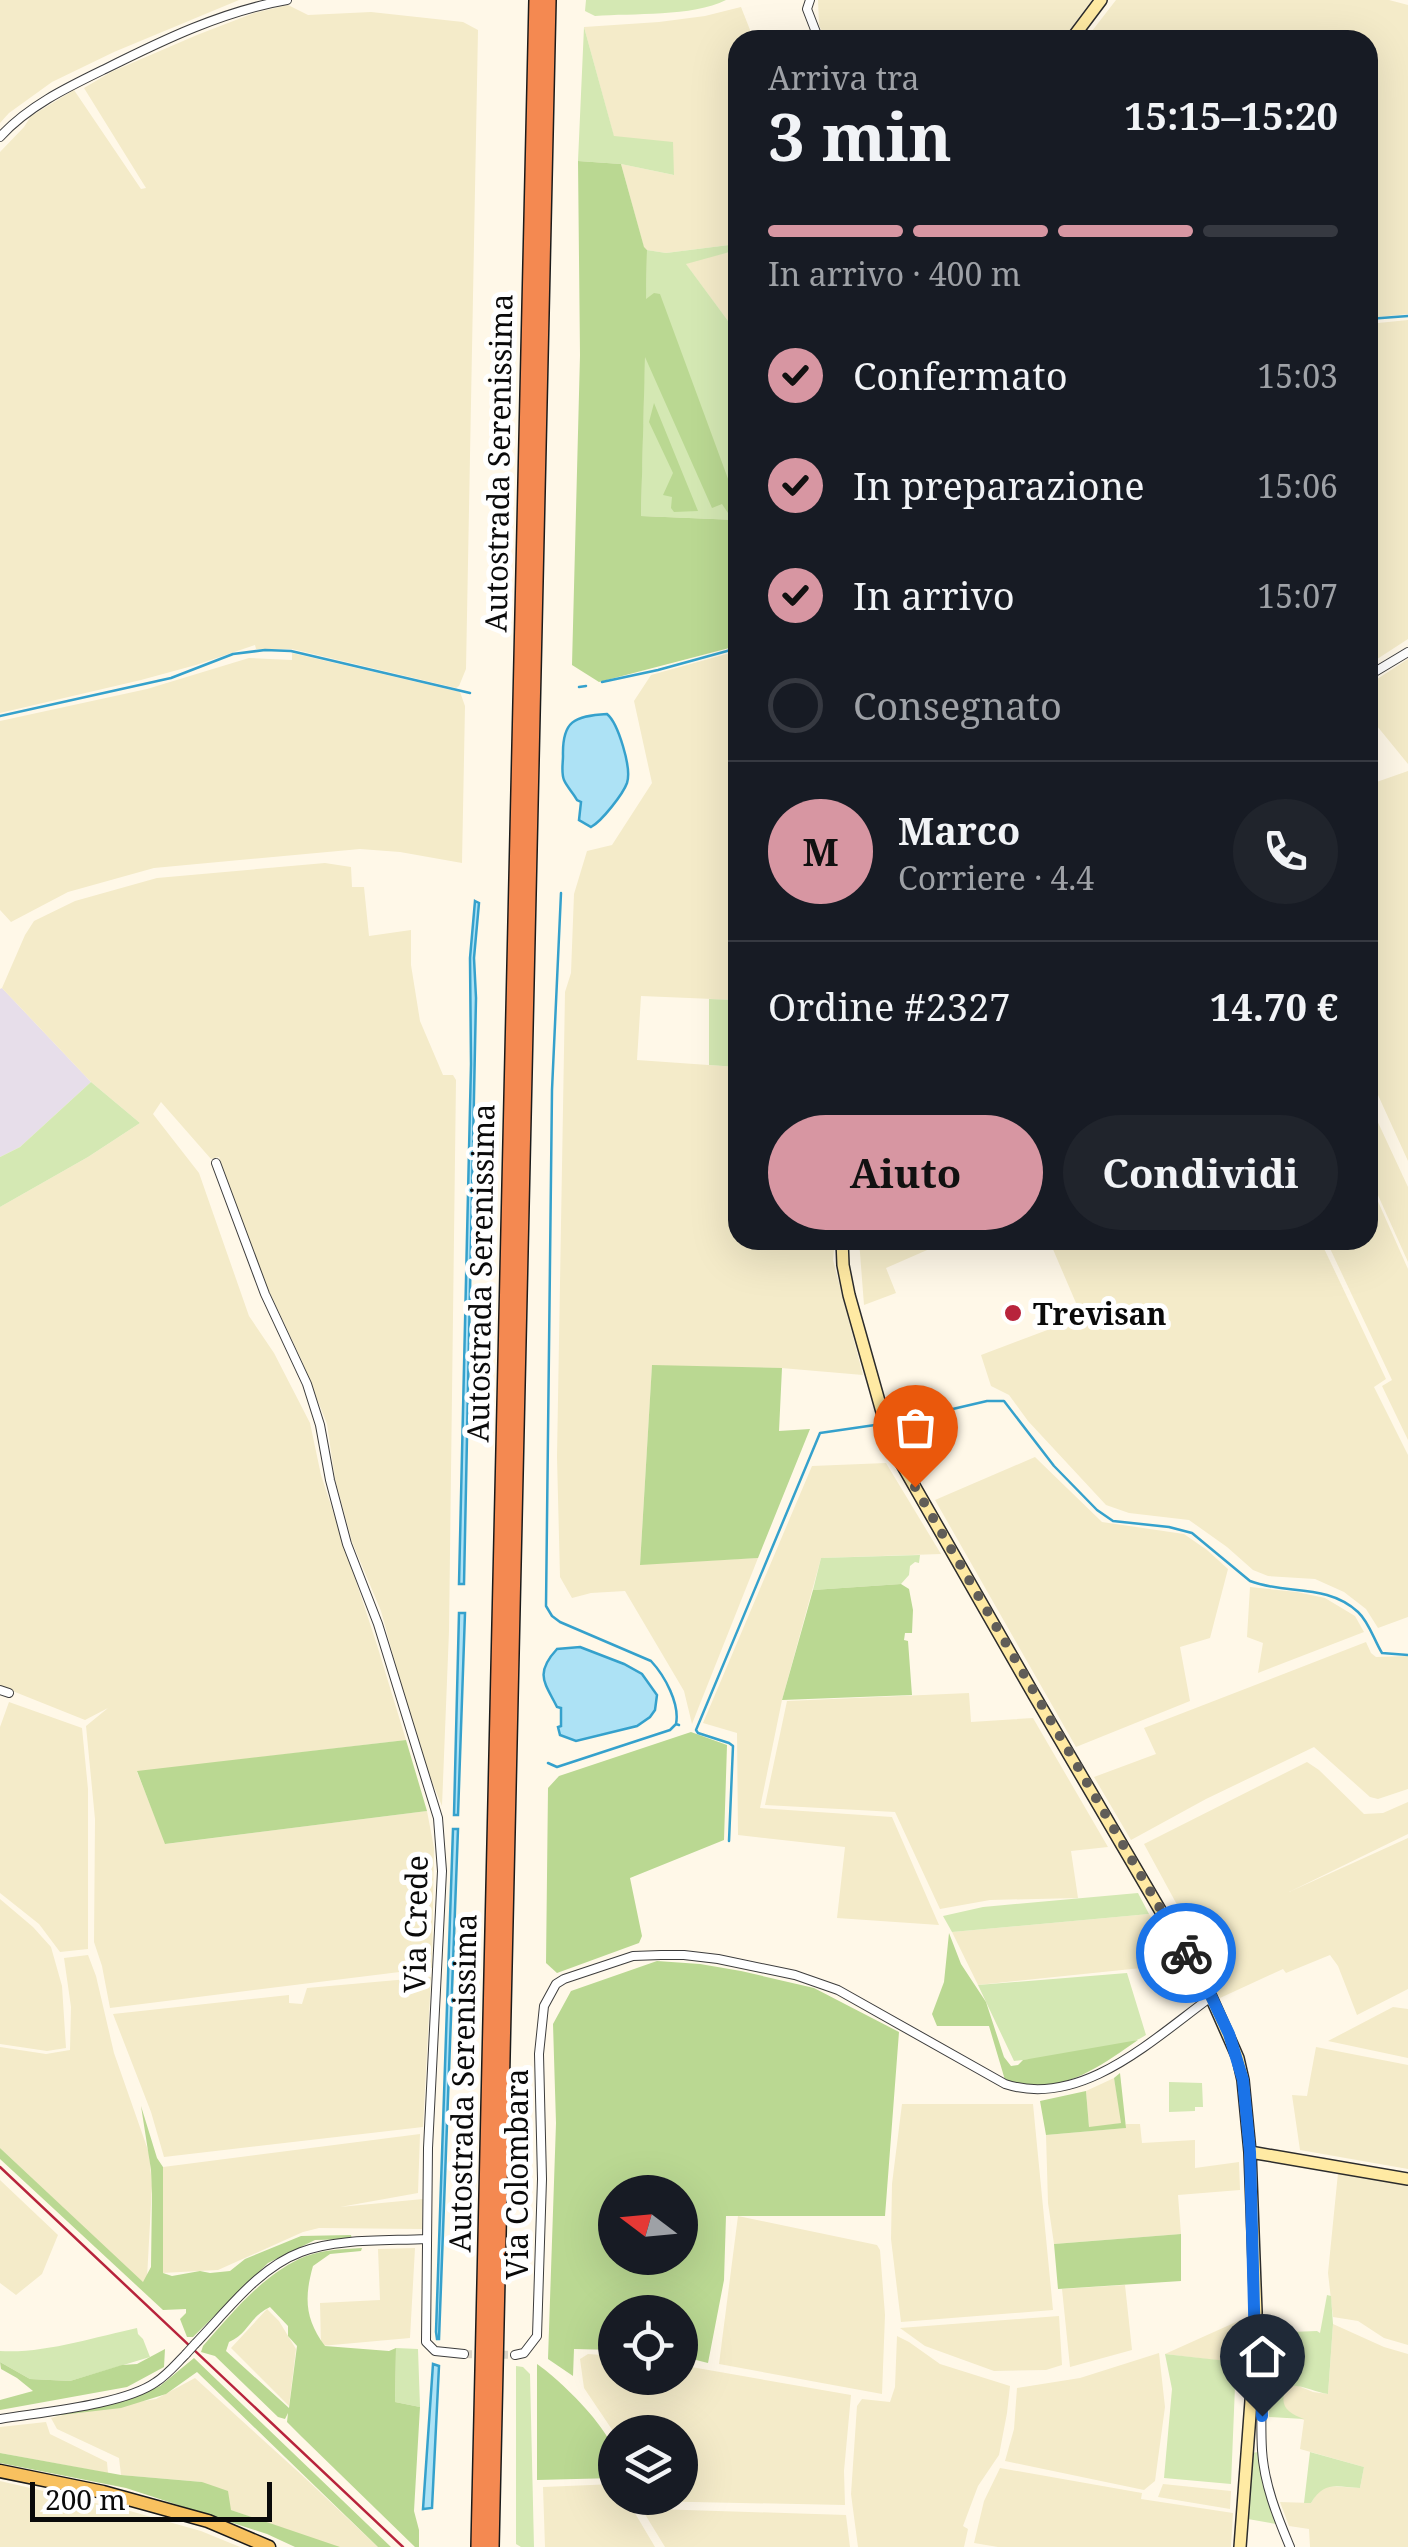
<!DOCTYPE html>
<html lang="it">
<head>
<meta charset="utf-8">
<style>
  :root { --surface:#171b24; --page:#20242c; --text:#f1f3f6; --muted:#9ea1a6; --line:#363941; --accent:#d796a2 }
  body { margin:0; font-family:"Noto Serif",serif; background:var(--page); color:var(--text); height:100vh; display:flex; flex-direction:column; font-size:38px; white-space:nowrap }
  * { box-sizing:border-box; margin:0 }
  p { font-size:32px; color:var(--muted) }
  .icon { flex:none; width:55px; height:55px; fill:none; stroke:currentColor; stroke-width:2; stroke-linecap:round; stroke-linejoin:round }
  .map { position:relative; flex:1; overflow:hidden }
  .panel { position:absolute; left:728px; top:30px; width:650px; height:1220px; display:flex; flex-direction:column; background:var(--surface); border-radius:30px; box-shadow:0 10px 40px #0002 }
  .panel>* { flex:none }
  .needle { width:65px; rotate:286deg }
  .tools { position:absolute; left:598px; top:2175px; display:grid; gap:20px }
  .tools a { display:grid; place-items:center; width:100px; height:100px; border-radius:50%; background:var(--surface); box-shadow:0 10px 40px #0002; font-size:50px }
  .scale { position:absolute; left:30px; bottom:25px; width:242px; box-sizing:border-box; padding-left:10px; border:5px solid #0a0a0a; border-top:0; font-size:28px; line-height:35px; white-space:nowrap; color:#0a0a0a; -webkit-text-stroke:8px #fff; paint-order:stroke }
  .pin { position:absolute; display:grid; place-items:center; width:85px; height:85px; color:#fff; margin:-102px -42px; border-radius:50% 50% 50% 0; rotate:-45deg; box-shadow:0 0 10px #0007 }
  .pin .icon { rotate:45deg }
  .courier { position:absolute; display:grid; place-items:center; width:100px; height:100px; margin:-50px; border:8px solid #1a73e8; border-radius:50%; background:#fff; color:#222; box-shadow:0 2px 12px #0007 }
  .overview em { font-style:normal; font-weight:700 }
  .overview div { display:flex; flex-direction:column-reverse }
  .overview { display:flex; align-items:center; justify-content:space-between; height:170px; padding:0 40px }
  h1 { font-size:65px; font-weight:700; line-height:75px }
  .bar { display:grid; grid-template-columns:repeat(4,1fr); gap:15px 10px; align-content:center; height:120px; padding:0 40px }
  .bar i { height:12px; border-radius:8px; background:var(--line) }
  .bar .current { background:var(--accent) }
  .bar p { grid-column:span 4 }
  .line { display:flex; align-items:center; gap:25px; padding:0 40px; border-top:2px solid var(--line) }
  .line div { flex:1 }
  .round { display:grid; place-items:center; flex:none; width:105px; height:105px; border-radius:52px; background:var(--page) }
  ol { padding:0 40px; list-style:none }
  li { display:flex; align-items:center; gap:30px; height:110px }
  li p { margin-inline-start:auto }
  li .icon { padding:10px; border-radius:50%; background:var(--accent); color:#111; stroke-width:4 }
  li:last-child { color:var(--muted) }
  li i { width:55px; height:55px; border:5px solid var(--line); border-radius:50% }
  .action { display:flex; gap:20px; margin-top:auto; padding:20px 40px }
  .action a { flex:1; height:115px; border-radius:60px; background:var(--accent); color:#111; font-size:40px; font-weight:700; line-height:115px; text-align:center }
  .action a+a { background:var(--page); color:var(--text) }
  .map>svg:first-child { display:block }
  .industrial { fill:#e7deea }
  .farmland { fill:#f4ebc9 }
  .green { fill:#d4e8b3 }
  .forest { fill:#bad892; fill-rule:evenodd }
  .water { fill:#ade2f5; stroke:#35a1cc; stroke-width:2.5 }
  .lines { fill:none; stroke-linecap:round; stroke-linejoin:round }
  .stream { stroke:#35a1cc; stroke-width:2.5 }
  .street-tunnel { stroke:#dad4c7; stroke-width:8; stroke-dasharray:8 4; stroke-linecap:butt }
  .street-casing { stroke:#3d3d3d; stroke-width:10 }
  .secondary-casing { stroke:#2c2c2c; stroke-width:14 }
  .primary-casing { stroke:#1b1b1b; stroke-width:15 }
  .highway-casing { stroke:#1b1b1b; stroke-width:18 }
  .street { stroke:#fff; stroke-width:8 }
  .secondary { stroke:#ffeaa3; stroke-width:11 }
  .primary { stroke:#f8c15f; stroke-width:12 }
  .highway { stroke:#f48951; stroke-width:15 }
  .rail { stroke:#b8243c; stroke-width:2.5 }
  .street-bridge-casing { stroke:#3d3d3d; stroke-width:10; stroke-linecap:butt }
  .street-bridge { stroke:#fff; stroke-width:8 }
  .done { stroke:#605d58; stroke-width:10; stroke-dasharray:0 18 }
  .route { stroke:#1a73e8; stroke-width:12 }
  .poi-dot { fill:#b8243c; stroke:#fff; stroke-width:4 }
  .labels { text-anchor:middle; dominant-baseline:central; stroke-width:10; stroke-linejoin:round; paint-order:stroke }
  .street-label { font-size:30px; fill:#0a0a0a; stroke:#fff }
  .poi-label { font-size:30px; font-weight:bold; fill:#0a0a0a; stroke:#fff; text-anchor:start }
</style>
</head>
<body>
<div class="map">
<svg width="1408" height="2547" viewBox="0 0 1408 2547">
  <rect width="100%" height="100%" fill="#fff8e8"/>
  <path class="industrial" d="M2,988L91,1082L20,1147L0,1157V989Z"/>
  <path class="farmland" d="M0,0H239L114,52L52,82L9,113L0,123Z
    M818,0H1092L1062,40H826L819,25Z
    M1116,0H1389L1408,5V314L1368,318V40H1085Z
    M288,5L308,15L371,12L463,22L478,30L466,669L459,686L456,688L292,649H256L255,645L196,665L141,680L0,713V152L24,127L31,116L74,90L141,189L146,188L84,88L111,72L197,35L254,13Z
    M741,7L754,40H738L737,244L666,253L647,250L644,248L621,164L674,175L614,137L584,27L659,22L705,16Z
    M737,250V333L685,263Z
    M1408,320V639L1368,665V324Z
    M737,651V1000L641,996L637,1060L737,1067L738,1240H835L833,1260L863,1375L781,1368L652,1366L640,1564L758,1558L692,1724L684,1691L625,1591L591,1593L572,1598L560,1577L557,1457L565,992L571,973L574,894L587,851L612,845L652,783L634,701L651,675Z
    M292,653L460,692L465,706L462,863L400,852L360,849L154,868L68,892L11,922L0,910V721L147,689L249,658L292,660Z
    M1408,659V764L1368,715V685Z
    M1408,771V1161L1368,1073V785Z
    M325,863L351,867L352,887H364L369,936L411,930V965L420,1021L443,1075H453L456,1080L449,1631L442,1806L418,1748L421,1746L420,1743L417,1744L381,1611L352,1542L335,1479L327,1424L302,1361L259,1270L219,1157L211,1159L161,1102L153,1114L199,1173L249,1316L274,1353L310,1423L321,1475L377,1645L406,1740L137,1772L166,1844L427,1811L434,1848L432,1968L110,2008L102,1966L94,1942L95,1819L86,1726L108,1708L85,1720L0,1686V1207L88,1157L140,1123L91,1082L2,988L25,935L34,921L75,901L157,878Z
    M1368,1101L1408,1187V1262L1368,1173Z
    M1368,1179L1408,1269V1440L1382,1386L1392,1380L1326,1240H1368Z
    M859,1240H950L886,1268L896,1293L864,1305Z
    M1049,1240H1320L1386,1379L1374,1387L1408,1455V1617L1378,1628L1366,1609L1344,1592L1315,1579L1268,1576L1253,1570L1227,1547L1189,1520L1129,1513L1106,1505L1028,1421L1009,1395L991,1386L981,1355L1082,1317Z
    M1035,1457L1102,1522L1184,1534L1207,1550L1228,1569L1210,1638L1180,1647L1190,1701L1076,1747L935,1500Z
    M886,1463L941,1554L821,1558L782,1700L760,1808L892,1817L939,1925L837,1918L845,1847L738,1835L737,1733L703,1723L812,1466Z
    M1250,1587L1297,1592L1325,1598L1355,1616L1364,1632L1258,1673L1263,1643L1247,1637Z
    M1366,1642L1371,1653L1376,1657L1408,1656V1789L1378,1799L1370,1797L1314,1747L1206,1799L1131,1840L1094,1777L1156,1754L1144,1728Z
    M969,1693L971,1722L1033,1718L1108,1847L1071,1851L1078,1898L990,1900L940,1909L895,1812L765,1805L787,1701Z
    M9,1702L82,1728L88,1789V1949L60,1952L39,1924L0,1893V1727Z
    M1307,1762L1319,1770L1364,1814L1383,1813L1408,1802V1834L1289,1892L1408,1838V1989L1357,2015L1338,1966L1330,1955L1286,1973L1283,1969L1220,1998L1190,1940L1194,1936L1144,1844Z
    M0,1899L33,1927L51,1947L62,1986L66,2048L47,2051L0,2044Z
    M1149,1914L1180,1964L978,1985L952,1932Z
    M88,1955L96,1976L114,2053L149,2153L152,2186L147,2278L143,2283L0,2148V2047L46,2054L70,2050L71,2007L64,1958Z
    M431,1977L423,2127L164,2157L151,2112L113,2014L289,1995V2003L302,2004L307,1988Z
    M1393,2007L1408,2009V2058L1328,2041Z
    M1316,2047L1408,2065V2169L1300,2150L1292,2095L1307,2096Z
    M1114,2078L1122,2123L1089,2128L1086,2091Z
    M902,2104H1033L1053,2310L901,2322L891,2239L892,2184Z
    M1126,2124H1140L1142,2143L1195,2140V2168L1239,2162L1240,2190L1178,2195L1181,2234L1054,2244L1048,2203L1046,2135L1125,2128Z
    M420,2134L418,2193L340,2207L423,2199L422,2229L319,2228L303,2232L218,2270L162,2273L163,2167Z
    M1338,2173L1408,2186V2345L1384,2338L1358,2321L1333,2317L1328,2273Z
    M0,2180L58,2235L42,2274L16,2295L0,2283Z
    M738,2216L877,2245L880,2250L885,2315L882,2394L719,2364Z
    M415,2248L410,2338L321,2346L320,2303L380,2300L378,2249Z
    M1125,2285L1132,2350L1070,2367L1062,2289Z
    M267,2309L279,2321L296,2349L289,2406L231,2348Z
    M1059,2316L1062,2365L1046,2370L994,2371L925,2346L900,2328Z
    M1245,2318L1240,2363L1165,2354Z
    M1333,2324L1384,2347L1408,2354V2547H1310L1309,2529L1289,2526L1280,2502L1311,2503L1319,2490L1328,2486L1360,2488L1364,2467L1300,2449L1304,2420L1290,2414L1283,2404V2394L1288,2386L1296,2385L1313,2392L1328,2394Z
    M897,2336L909,2342L940,2364L1010,2386L1007,2413L999,2455L978,2486L963,2526L968,2529L964,2547H858L851,2494L857,2406L862,2399L890,2402L895,2387Z
    M1159,2353L1165,2407L1155,2481L1144,2490L1005,2461L1014,2429L1017,2388L1080,2378Z
    M588,2354L615,2356V2378H680V2365L851,2395L844,2471L845,2505L644,2501L643,2498H680V2432H615V2434L584,2388L580,2359Z
    M195,2378L305,2478L378,2547H336L231,2510L202,2482L121,2475L119,2458L57,2429L51,2418L74,2412L156,2399Z
    M46,2422L50,2434L107,2462L108,2473L0,2453V2427Z
    M1000,2468L1142,2493L1141,2499L1233,2513L1231,2547H998L974,2543L984,2501Z
    M0,2481L130,2511L201,2531L240,2547H0Z
    M615,2484V2498H626L655,2547H545L543,2487Z
    M1163,2484L1231,2491L1230,2509L1158,2497Z
    M655,2509L846,2515L850,2547H665L643,2511Z"/>
  <path class="green" d="M586,0H726C692,17 633,13 595,16L585,11Z
    M584,27L614,136L673,142L674,175L621,164L578,161Z
    M737,244V250L686,264L737,333V520L641,516L647,250L666,253Z
    M709,999L737,1000V1067L709,1065Z
    M91,1082L140,1123L88,1157L0,1207V1157L20,1147Z
    M920,1555L919,1563L915,1562L910,1566L909,1575L901,1584L813,1590L821,1558Z
    M1138,1893L1149,1914L952,1932L943,1916L983,1907Z
    M1127,1973L1146,2035C1116,2055 1050,2057 1014,2061L978,1985Z
    M1169,2082L1202,2083L1203,2107H1195V2111L1169,2112Z
    M1327,2295L1331,2296L1333,2324L1328,2394C1315,2392 1301,2384 1288,2386C1277,2404 1287,2413 1304,2419L1269,2417L1265,2333L1317,2331L1320,2333Z
    M137,2328L138,2334L143,2339L150,2357L70,2381L30,2379L0,2362V2351C43,2354 95,2337 137,2328Z
    M396,2348L418,2349L420,2407L395,2402Z
    M1165,2354L1236,2362L1231,2484L1164,2478L1172,2389Z
    M516,2366L523,2367L530,2374L534,2547H521L516,2544Z
    M1258,2452L1263,2486L1276,2524L1248,2519L1252,2453Z
    M1310,2452L1364,2467L1360,2488C1336,2487 1325,2480 1311,2503H1304Z"/>
  <path class="forest" d="M578,161L621,164L644,247L647,250L646,299L654,293L660,294L738,506L737,515L730,516L722,504L712,508L645,357L641,516L737,520V646L599,682L572,665L580,355Z
    M654,403L698,511L674,512L671,508L672,497L663,495L673,473L649,422Z
    M652,1365L782,1368L779,1431L810,1429L758,1558L640,1565Z
    M901,1584L909,1589L913,1610L912,1633H905L904,1640L908,1641L912,1695L782,1700L813,1590Z
    M691,1732L727,1745L724,1840L630,1878L642,1936L639,1943L557,1973L546,1963L548,1788L559,1776Z
    M406,1740L427,1811L165,1844L137,1771Z
    M949,1933L961,1964L986,2002L1004,2057L1011,2066L1018,2065L1023,2060L1138,2040C1096,2069 1058,2098 1005,2080L989,2026H937L932,2014L944,1982Z
    M657,1961L700,1964L741,1971L814,1988L899,2032L885,2216H726L724,2280L708,2363L680,2356V2312H615V2350L574,2349L573,2376L548,2359L556,2123L553,2024L571,1991ZM615,2192H680V2258H615Z
    M1120,2073L1126,2128L1046,2135L1040,2101L1086,2091L1089,2127L1121,2123L1114,2078Z
    M141,2106L157,2158L163,2167V2273L172,2276L200,2271L210,2273L230,2271L245,2259L301,2236L351,2235L352,2239L315,2240L268,2263L193,2337H187L180,2319L186,2313V2309L163,2310L0,2159V2148L143,2282L151,2267L152,2194L151,2170Z
    M1181,2234V2281L1058,2289L1054,2244Z
    M362,2248L361,2251L330,2254L313,2266C304,2298 305,2319 325,2346L389,2351L396,2348L395,2402L420,2407L414,2511L419,2530V2547H415L302,2437L287,2422L288,2413L285,2419L278,2417L215,2356L201,2352L203,2346C231,2314 260,2278 299,2259C318,2250 341,2249 362,2248ZM270,2307L288,2326V2336L297,2346L289,2408L226,2351L229,2342C249,2333 249,2317 270,2307Z
    M165,2349L164,2367L127,2387L0,2410V2400L33,2391L17,2378L1,2369L0,2362L30,2379L70,2381L122,2365L137,2364Z
    M194,2358L391,2547H378L197,2372L166,2394L121,2408L18,2420L126,2400L160,2386Z
    M537,2364C559,2379 609,2427 615,2454C617,2461 615,2471 615,2478L537,2480Z
    M0,2453L121,2475L202,2482L228,2491L231,2510L340,2547H295L267,2534L126,2488L0,2463Z"/>
  <path class="water" d="M607,714C618,723 632,768 627,783C623,794 602,821 591,827L579,820L581,802L577,800C574,794 567,787 564,780C561,773 563,763 563,756C562,721 574,716 607,714Z
    M475,901L479,903L474,958L476,998L464,1584H459L471,1064L470,958Z
    M459,1613H465L458,1815H454Z
    M580,1647L624,1664L642,1674L657,1695L655,1710L650,1717L637,1726L576,1741L560,1735L558,1727L561,1726V1708L557,1707C545,1683 534,1674 557,1649Z
    M453,1829H458L439,2339H437L436,2332Z
    M433,2364L439,2366L432,2508L423,2509Z"/>
  <g class="lines">
    <path class="stream" d="M1368,319L1408,316
      M602,682L658,670L738,648
      M579,687L586,686
      M0,716L171,678L233,654L265,650L291,651L470,693
      M561,893L552,1090L546,1606L552,1616L560,1622L651,1661C665,1676 680,1704 676,1724
      M897,1422L987,1401H1004L1054,1466L1097,1510L1113,1521L1169,1527L1192,1533L1250,1581C1285,1595 1327,1583 1358,1612C1369,1622 1374,1640 1382,1653L1408,1655
      M548,1763L557,1767L670,1730L676,1724L679,1725
      M729,1841L733,1746L729,1743L698,1733L696,1730L820,1433L875,1425"/>
    <path class="street-tunnel" d="M464,2354L515,2355"/>
    <g class="street-casing">
      <path id="street" d="M810,0L807,9L819,40
        M0,137C28,106 68,87 105,69C163,40 223,11 287,0
        M1368,676L1408,652
        M216,1163L265,1294L307,1384L320,1425L330,1480L347,1544L378,1624L438,1818L442,1871L428,2148L426,2342L435,2351L464,2354
        M0,1690L9,1693
        M195,2344C226,2312 258,2268 301,2252C337,2238 388,2241 426,2239
        M515,2355L524,2353L537,2336L542,2179L539,2054L544,2006L556,1984L564,1979L633,1956L661,1955H684L718,1959L795,1975L838,1990L1005,2084C1081,2109 1153,2039 1211,1997
        M1257,2357C1264,2387 1260,2419 1262,2450C1264,2484 1277,2516 1290,2547
        M0,2419C41,2412 124,2405 156,2382C167,2375 176,2364 186,2354"/>
    </g>
    <g class="secondary-casing">
      <path id="secondary" d="M1071,40L1101,0
        M842,1240L843,1265L849,1295L884,1419L900,1461L1034,1695L1211,1997L1238,2058L1243,2080L1250,2152L1256,2312L1255,2348L1240,2547
        M1250,2152L1408,2179"/>
    </g>
    <g class="primary-casing">
      <path id="primary" d="M0,2471L103,2492L208,2521L269,2547"/>
    </g>
    <g class="highway-casing">
      <path id="highway" d="M479,2547L537,0
        M491,2547L548,0"/>
    </g>
    <use href="#street" class="street"/>
    <use href="#secondary" class="secondary"/>
    <use href="#primary" class="primary"/>
    <use href="#highway" class="highway"/>
    <path class="rail" d="M0,2167L403,2547"/>
    <g class="street-bridge-casing">
      <path id="street-bridge" d="M186,2354L195,2344"/>
    </g>
    <use href="#street-bridge" class="street-bridge"/>
  </g>
  <g class="lines">
    <path class="done" d="M915,1487L1186,1953"/>
    <path class="route" d="M1186,1953L1211,1996L1229,2034L1243,2080L1250,2152L1255,2348L1261,2385L1262,2416"/>
  </g>
  <circle class="poi-dot" cx="1013" cy="1313" r="10"/>
  <g class="labels">
    <g class="street-label">
      <text transform="translate(498 463) rotate(-89)">Autostrada Serenissima</text>
      <text transform="translate(480 1273) rotate(-89)">Autostrada Serenissima</text>
      <text transform="translate(415 1924) rotate(-89)">Via Crede</text>
      <text transform="translate(462 2083) rotate(-89)">Autostrada Serenissima</text>
      <text transform="translate(516 2174) rotate(-90)">Via Colombara</text>
    </g>
    <g class="poi-label">
      <text x="1033" y="1313">Trevisan</text>
    </g>
  </g>
</svg>
<div class="tools">
<a><svg class="needle" viewBox="-14 -14 28 28"><path d="M0-13l5 13h-10z" fill="#e53935"/><path d="M0 13l5-13h-10z" fill="#9ea1a6"/></svg></a>
<a><svg class="icon" aria-label="locate" viewBox="0 0 24 24"><circle cx="12" cy="12" r="6"/><path d="M12 2v4M12 18v4M2 12h4M18 12h4"/></svg></a>
<a><svg class="icon" aria-label="layers" viewBox="0 0 24 24"><path d="M12 4l9 5-9 5-9-5zM3 14l9 5 9-5"/></svg></a>
</div>
<div class="scale">200 m</div>
<div class="pin" style="left:915px;top:1487px;background:#ea580c"><svg class="icon" aria-label="bag" viewBox="0 0 24 24"><path d="M5 8h14l-1 12H6zM9 8a3 3 0 0 1 6 0"/></svg></div>
<div class="pin" style="left:1262px;top:2416px;background:#1f2937"><svg class="icon" aria-label="home" viewBox="0 0 24 24"><path d="M3 11l9-7 9 7M6 9v11h12V9"/></svg></div>
<div class="courier" style="left:1186px;top:1953px"><svg class="icon" aria-label="bike" viewBox="0 0 24 24"><circle cx="6" cy="16" r="4"/><circle cx="18" cy="16" r="4"/><path d="M6 16l4-8h5l3 8M10 8l3 8H6M13 5h3"/></svg></div>
<section class="panel">
<div class="overview"><div><h1>3 min</h1><p>Arriva tra</p></div><em>15:15–15:20</em></div>
<div class="bar"><i class="current"></i><i class="current"></i><i class="current"></i><i></i><p>In arrivo · 400 m</p></div>
<ol>
<li><svg class="icon" aria-label="check" viewBox="0 0 24 24"><path d="M5 12l5 5 9-10"/></svg>Confermato<p>15:03</p></li>
<li><svg class="icon" aria-label="check" viewBox="0 0 24 24"><path d="M5 12l5 5 9-10"/></svg>In preparazione<p>15:06</p></li>
<li><svg class="icon" aria-label="check" viewBox="0 0 24 24"><path d="M5 12l5 5 9-10"/></svg>In arrivo<p>15:07</p></li>
<li><i></i>Consegnato</li>
</ol>
<div class="line" style="height:180px"><b class="round" style="background:var(--accent);color:#111">M</b><div><b>Marco</b><p>Corriere · 4.4</p></div><a class="round"><svg class="icon" aria-label="phone" viewBox="0 0 24 24"><path d="M5 4h4l2 5-3 2q2 4 5 5l2-3 5 2v4C11 20 4 13 5 4z"/></svg></a></div>
<div class="line" style="height:130px"><div>Ordine #2327</div><b>14.70 €</b></div>
<div class="action"><a>Aiuto</a><a>Condividi</a></div>
</section>
</div>
</body>
</html>
